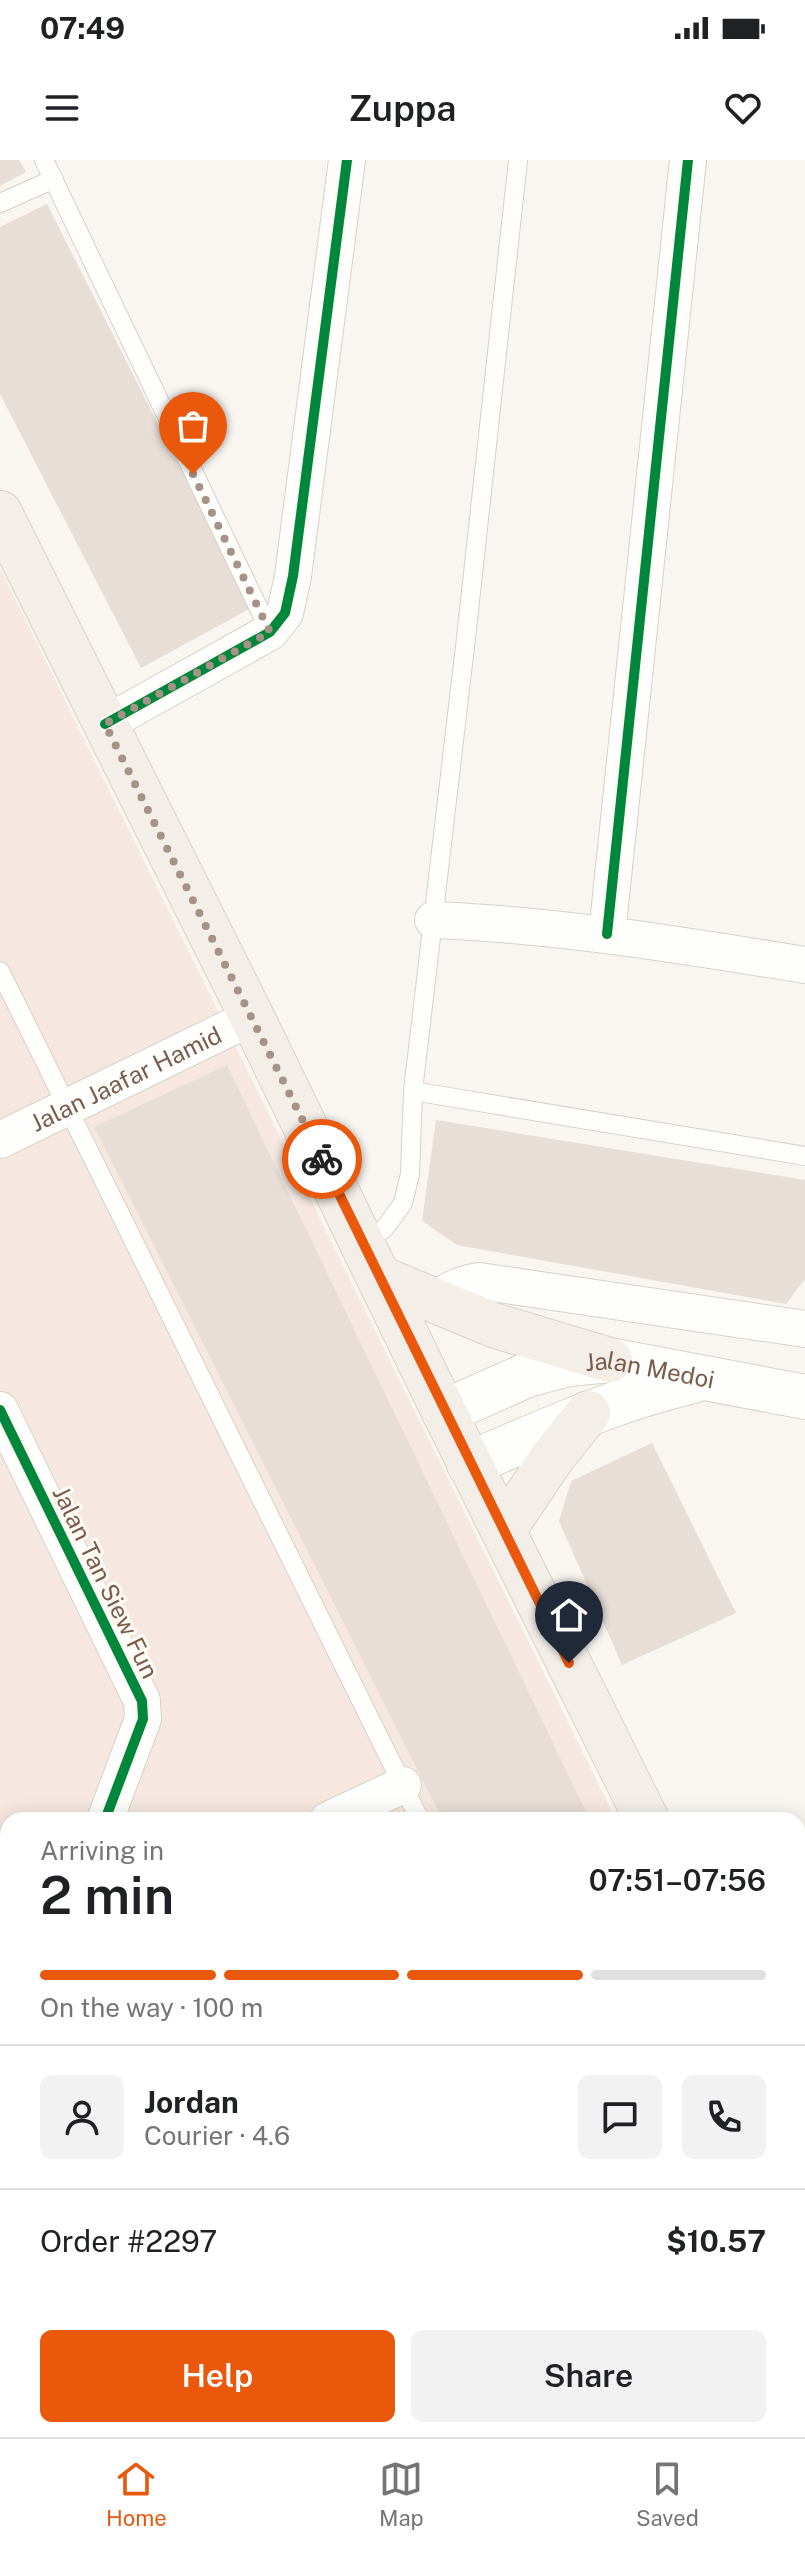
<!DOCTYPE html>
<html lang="en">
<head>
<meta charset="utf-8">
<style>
  :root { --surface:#fff; --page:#f2f2f2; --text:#202124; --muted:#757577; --line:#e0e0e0; --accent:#ea580c }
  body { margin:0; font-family:"Public Sans",sans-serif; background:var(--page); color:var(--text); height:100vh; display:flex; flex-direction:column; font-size:30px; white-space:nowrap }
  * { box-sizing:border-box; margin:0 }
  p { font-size:26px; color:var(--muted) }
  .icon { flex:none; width:44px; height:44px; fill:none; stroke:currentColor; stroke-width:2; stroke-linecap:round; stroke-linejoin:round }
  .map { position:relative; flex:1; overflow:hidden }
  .drawer { position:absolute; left:0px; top:1652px; width:806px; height:626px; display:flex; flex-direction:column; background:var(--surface); border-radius:24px 24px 0 0; box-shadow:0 4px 20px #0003 }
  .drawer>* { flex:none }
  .pin { position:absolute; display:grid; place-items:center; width:68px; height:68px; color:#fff; margin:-82px -34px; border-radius:50% 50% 50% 0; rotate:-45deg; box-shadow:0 0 8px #0007 }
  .pin .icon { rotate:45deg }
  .courier { position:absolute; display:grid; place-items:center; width:80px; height:80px; margin:-40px; border:6px solid #ea580c; border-radius:50%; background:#fff; color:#222; box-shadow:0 2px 10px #0007 }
  .head em { font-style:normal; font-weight:600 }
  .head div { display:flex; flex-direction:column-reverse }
  .head { display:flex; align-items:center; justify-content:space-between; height:136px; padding:0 40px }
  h1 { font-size:52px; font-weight:600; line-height:60px }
  .bar { display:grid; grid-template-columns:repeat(4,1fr); gap:12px 8px; align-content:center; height:96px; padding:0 40px }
  .bar i { height:10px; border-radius:6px; background:var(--line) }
  .bar .on { background:var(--accent) }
  .bar p { grid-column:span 4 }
  .line { display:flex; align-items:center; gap:20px; padding:0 40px; border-top:2px solid var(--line) }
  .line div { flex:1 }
  .round { display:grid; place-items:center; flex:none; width:84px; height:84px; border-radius:12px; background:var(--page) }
  .action { display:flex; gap:16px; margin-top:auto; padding:16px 40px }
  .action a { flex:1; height:92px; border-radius:12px; background:var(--accent); color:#fff; font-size:32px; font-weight:600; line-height:92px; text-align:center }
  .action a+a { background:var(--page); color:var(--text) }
  .status { display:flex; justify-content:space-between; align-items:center; height:56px; padding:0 40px; background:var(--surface); direction:ltr }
  .status svg { height:22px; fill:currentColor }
  header { display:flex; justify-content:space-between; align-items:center; height:104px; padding:0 40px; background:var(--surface); font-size:36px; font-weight:600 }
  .tab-bar { display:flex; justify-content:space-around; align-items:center; height:112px; border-top:2px solid var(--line); background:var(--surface); font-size:22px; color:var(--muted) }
  .tab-bar a { display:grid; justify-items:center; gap:4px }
  .tab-bar .on { color:var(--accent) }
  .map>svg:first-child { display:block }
  .commercial { fill:#f6e8e1 }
  .building { fill:#e6ded7 }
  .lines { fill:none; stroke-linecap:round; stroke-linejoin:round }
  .service-casing { stroke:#d7d1cb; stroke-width:20 }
  .minor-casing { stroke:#d7d1cb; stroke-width:38 }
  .tertiary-casing { stroke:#d7d1cb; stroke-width:46 }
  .secondary-casing { stroke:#d9d2cb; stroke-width:46 }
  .primary-casing { stroke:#dad1cc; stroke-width:46 }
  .service { stroke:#fefefd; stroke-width:18 }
  .minor { stroke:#fefefd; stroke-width:36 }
  .tertiary { stroke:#fefefd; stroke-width:44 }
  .secondary { stroke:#fefefd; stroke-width:44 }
  .primary { stroke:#f3eee8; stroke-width:44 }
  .cycleway-casing { stroke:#fffaf3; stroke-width:15 }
  .cycleway { stroke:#00873e; stroke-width:10 }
  .done { stroke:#a69286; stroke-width:8; stroke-dasharray:0 14.4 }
  .route { stroke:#ea580c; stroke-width:10 }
  .labels { text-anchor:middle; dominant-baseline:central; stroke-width:6; stroke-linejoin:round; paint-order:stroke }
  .street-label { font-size:24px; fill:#7a5c4d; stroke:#fffaf3 }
</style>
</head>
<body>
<div class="status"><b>07:49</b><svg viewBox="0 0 49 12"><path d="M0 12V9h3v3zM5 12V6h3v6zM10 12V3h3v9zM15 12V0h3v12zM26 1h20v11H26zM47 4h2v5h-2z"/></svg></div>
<header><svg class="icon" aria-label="menu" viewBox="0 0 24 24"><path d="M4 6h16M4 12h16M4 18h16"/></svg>Zuppa<svg class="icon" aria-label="heart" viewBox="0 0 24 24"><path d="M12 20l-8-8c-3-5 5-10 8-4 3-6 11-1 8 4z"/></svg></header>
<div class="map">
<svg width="805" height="2277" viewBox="0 0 805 2277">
  <rect width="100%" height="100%" fill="#f9f5f0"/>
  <path class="commercial" d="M0,408L616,1660H8V2165L0,2168Z"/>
  <path class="building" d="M0,0H19L26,12L0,26Z
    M47,44L251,448L141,508L0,234V67Z
    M227,905L590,1660H443L94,967Z
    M436,960L805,1020V1119L786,1144L457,1085L422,1061Z
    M652,1283L736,1453L622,1505L559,1361L571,1321Z
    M8,2019V2130L0,2134V2041Z
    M798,2113L805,2131V2252L798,2254Z
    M102,2270H384L369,2277H105Z
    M437,2270H673L677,2277H423Z"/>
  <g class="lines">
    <g class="service-casing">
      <path id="service" d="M44,0L270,472
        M0,43L54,19
        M0,811L420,1660
        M413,931L805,996
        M363,1084L385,1068L403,1043L410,1014L413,931L466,478L518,0
        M0,1995L8,1991
        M82,2270L86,2277
        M693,2270L696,2277
        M394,2277L409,2270"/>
    </g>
    <g class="minor-casing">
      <g id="minor">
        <path d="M105,564L270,472L285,453L293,416L347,0"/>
        <path d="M433,760C559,765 681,785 805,805"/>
        <path d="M607,774L688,0"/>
        <path id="s1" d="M0,980L252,857"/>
        <path d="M434,1142C448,1130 460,1124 479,1121L805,1169"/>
        <path d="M0,1250L142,1541L143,1559L105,1660"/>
        <path d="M328,1660L403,1625"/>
        <path d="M0,1941L8,1920"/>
        <path d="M35,2277L49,2270"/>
        <path d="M796,2277L805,2274"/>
      </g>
    </g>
    <g class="tertiary-casing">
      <path id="tertiary" d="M798,2006L805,2024"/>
    </g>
    <g class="secondary-casing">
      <g id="secondary">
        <path id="s2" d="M444,1252L527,1215L568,1204L610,1200L805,1237"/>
        <path d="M469,1304C543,1272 615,1239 693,1221"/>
      </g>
    </g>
    <g class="primary-casing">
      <path id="primary" d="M0,353L252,857L444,1252L647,1660
        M380,1118L496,1166L610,1200
        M503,1371L552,1298L588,1253
        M0,2196L8,2192
        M0,2237L8,2234"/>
    </g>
    <use href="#service" class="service"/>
    <use href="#minor" class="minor"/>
    <use href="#tertiary" class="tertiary"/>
    <use href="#secondary" class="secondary"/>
    <use href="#primary" class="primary"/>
    <g class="cycleway-casing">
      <path id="cycleway" d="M105,564L270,472L285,453L293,416L347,0
        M607,774L688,0
        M0,1250L142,1541L143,1559L105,1660"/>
    </g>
    <use href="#cycleway" class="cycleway"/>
  </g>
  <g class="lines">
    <path class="done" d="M193,314L270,472L105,564L322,999"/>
    <path class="route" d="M322,999L569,1503"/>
  </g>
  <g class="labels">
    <g class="street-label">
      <text stroke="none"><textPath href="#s1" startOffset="140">Jalan Jaafar Hamid</textPath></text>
      <text stroke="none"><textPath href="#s2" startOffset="216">Jalan Medoi</textPath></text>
      <text transform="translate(106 1422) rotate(64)">Jalan Tan Siew Fun</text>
    </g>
  </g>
</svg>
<div class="pin" style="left:193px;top:314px;background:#ea580c"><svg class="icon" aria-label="bag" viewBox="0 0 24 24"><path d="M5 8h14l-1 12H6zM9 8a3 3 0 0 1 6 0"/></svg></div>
<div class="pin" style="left:569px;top:1503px;background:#1f2937"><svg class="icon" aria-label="home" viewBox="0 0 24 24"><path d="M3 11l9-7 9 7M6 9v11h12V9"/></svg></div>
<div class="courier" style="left:322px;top:999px"><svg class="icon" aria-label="bike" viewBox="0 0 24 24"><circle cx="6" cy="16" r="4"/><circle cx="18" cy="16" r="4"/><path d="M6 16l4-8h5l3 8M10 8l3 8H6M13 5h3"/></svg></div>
<section class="drawer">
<div class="head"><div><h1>2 min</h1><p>Arriving in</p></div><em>07:51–07:56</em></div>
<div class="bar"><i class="on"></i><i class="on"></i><i class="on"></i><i></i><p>On the way · 100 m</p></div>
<div class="line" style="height:144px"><a class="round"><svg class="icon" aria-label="person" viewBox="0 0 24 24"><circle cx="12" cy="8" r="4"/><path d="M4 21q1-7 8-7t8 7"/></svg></a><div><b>Jordan</b><p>Courier · 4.6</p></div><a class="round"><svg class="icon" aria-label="chat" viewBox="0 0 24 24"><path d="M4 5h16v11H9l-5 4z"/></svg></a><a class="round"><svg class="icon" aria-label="phone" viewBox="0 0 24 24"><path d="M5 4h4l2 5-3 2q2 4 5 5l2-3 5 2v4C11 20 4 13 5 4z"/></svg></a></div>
<div class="line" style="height:104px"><div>Order #2297</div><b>$10.57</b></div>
<div class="action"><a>Help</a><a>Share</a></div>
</section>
</div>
<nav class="tab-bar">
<a class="on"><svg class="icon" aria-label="home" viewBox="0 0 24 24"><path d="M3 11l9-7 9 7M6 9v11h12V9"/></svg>Home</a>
<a><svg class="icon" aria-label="map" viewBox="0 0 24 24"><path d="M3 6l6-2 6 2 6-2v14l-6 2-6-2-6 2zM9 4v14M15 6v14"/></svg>Map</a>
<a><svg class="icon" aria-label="saved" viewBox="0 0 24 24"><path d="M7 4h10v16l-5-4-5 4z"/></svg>Saved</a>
</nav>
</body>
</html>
